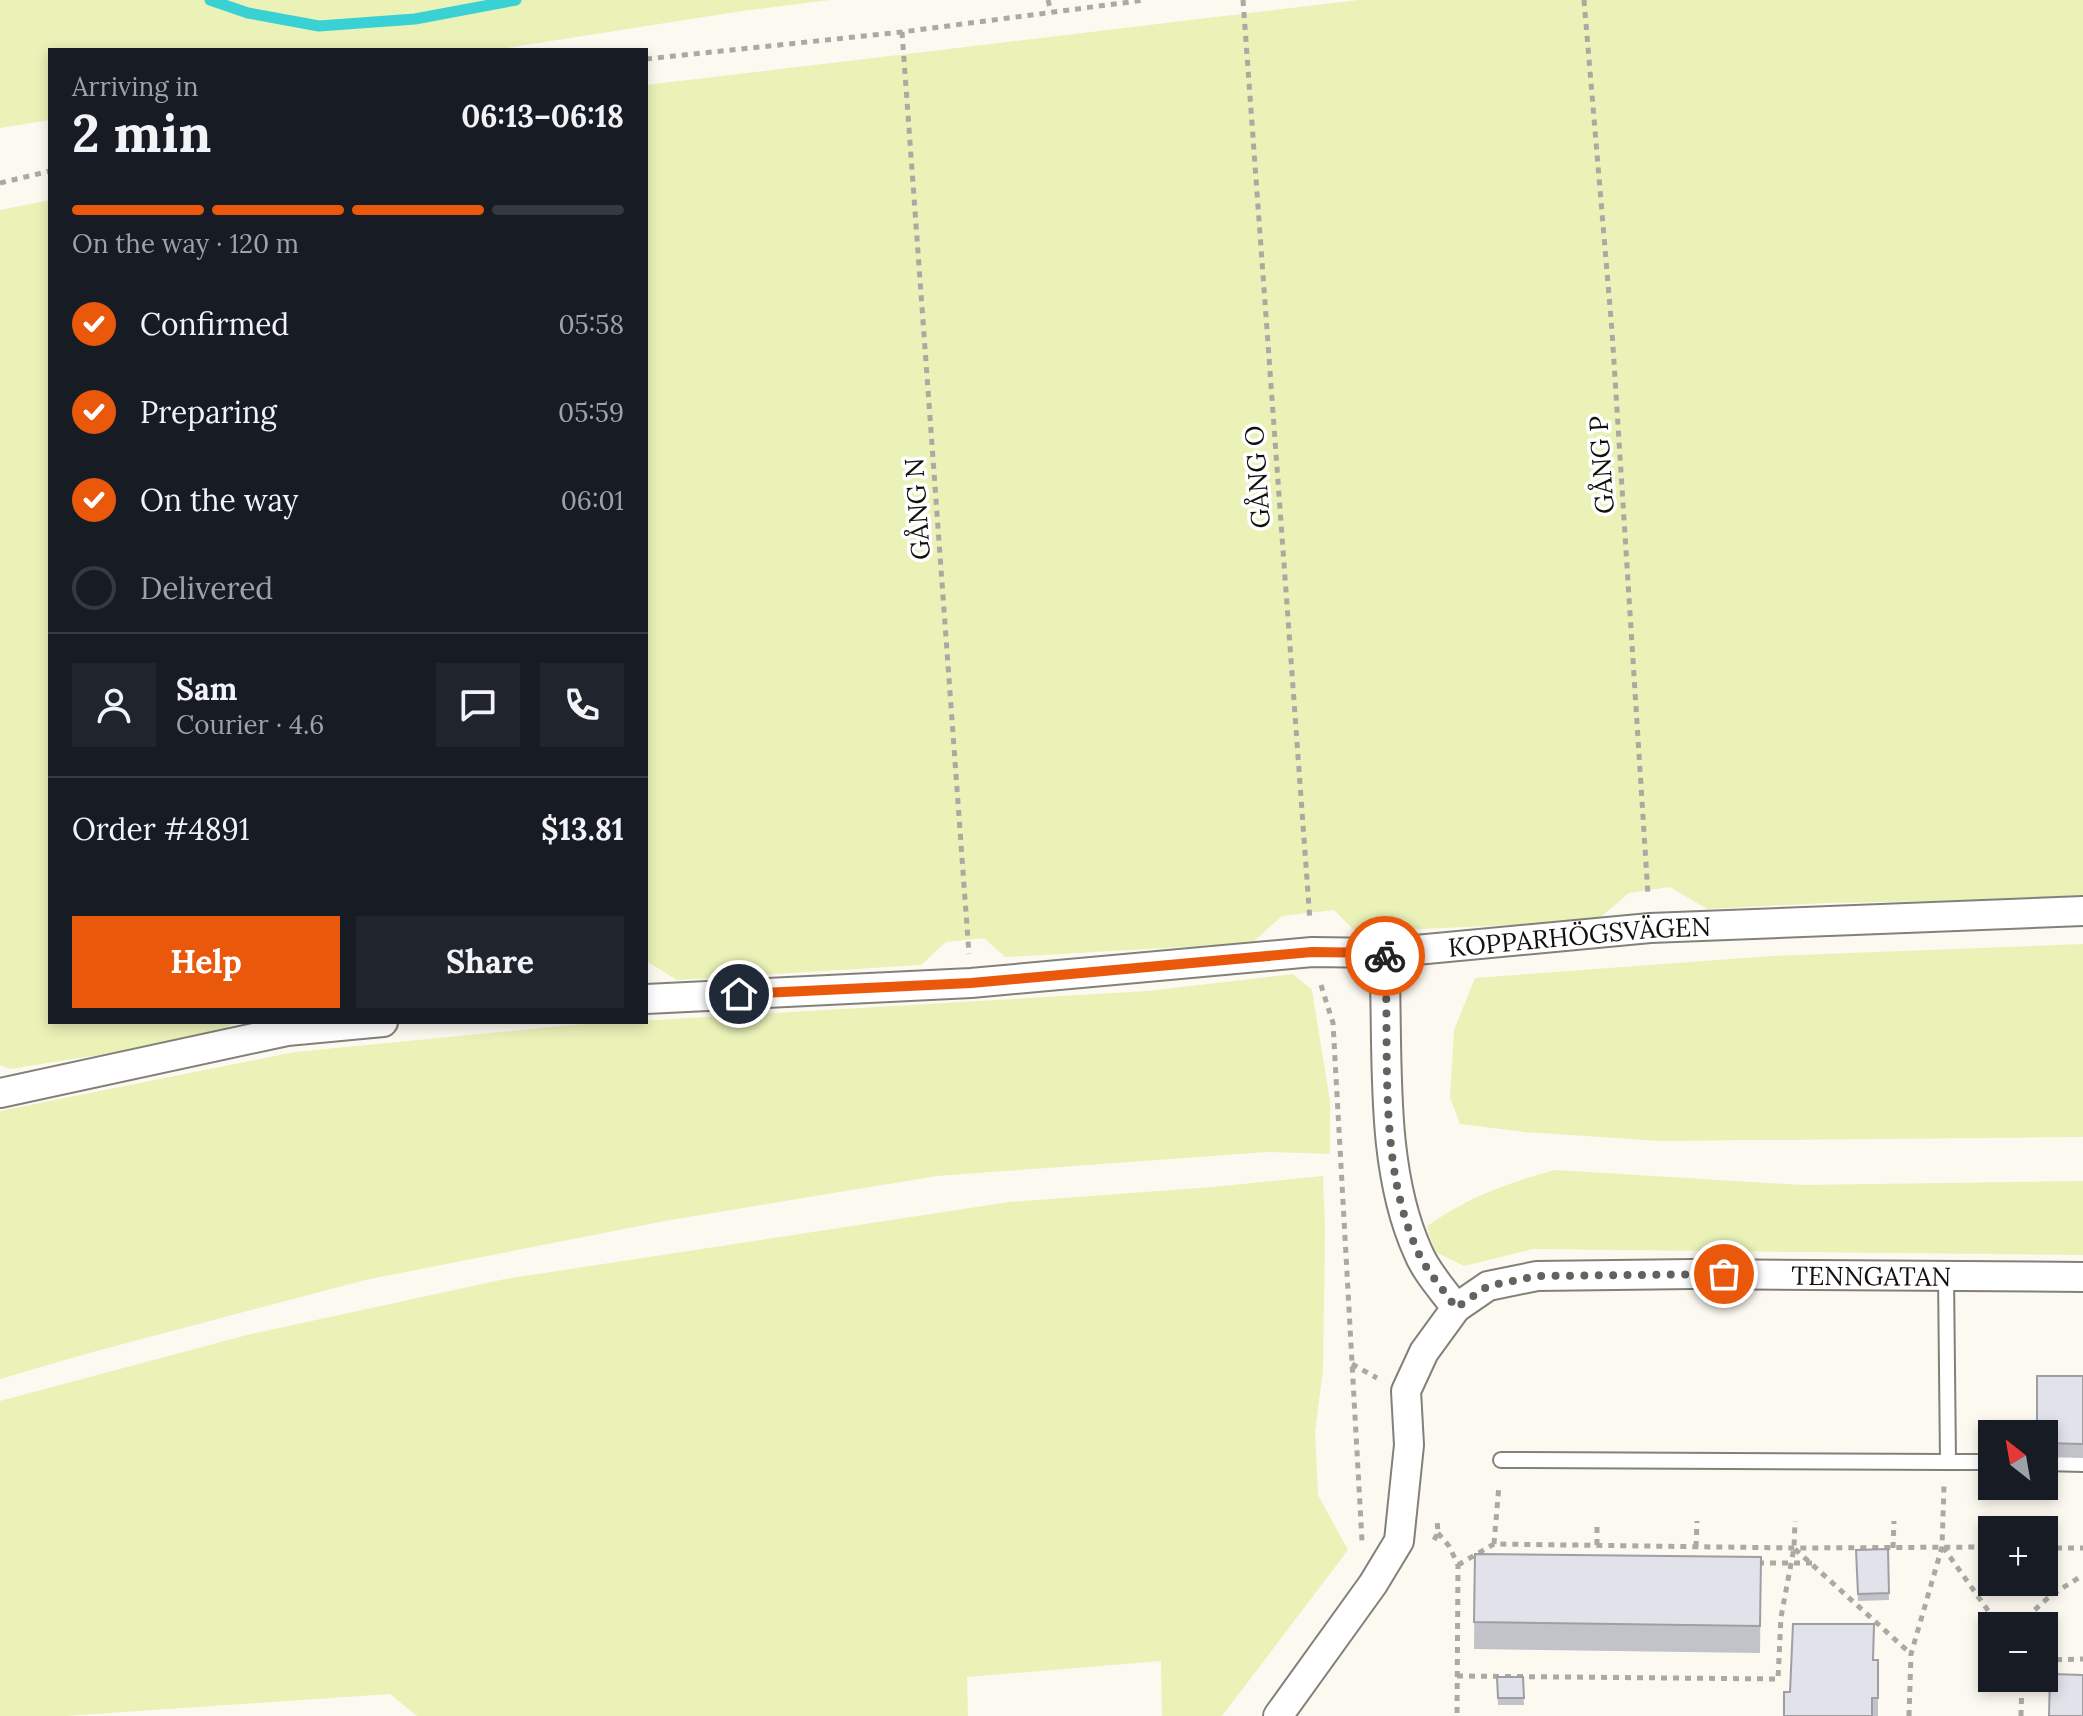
<!DOCTYPE html>
<html lang="en">
<head>
<meta charset="utf-8">
<style>
  :root { --surface:#171b24; --page:#20242c; --text:#f1f3f6; --muted:#9ea1a6; --line:#363941; --accent:#ea580c }
  body { margin:0; font-family:Lora,serif; background:var(--page); color:var(--text); height:100vh; display:flex; flex-direction:column; font-size:30px; white-space:nowrap }
  * { box-sizing:border-box; margin:0 }
  p { font-size:26px; color:var(--muted) }
  .icon { flex:none; width:44px; height:44px; fill:none; stroke:currentColor; stroke-width:2; stroke-linecap:round; stroke-linejoin:round }
  .map { position:relative; flex:1; overflow:hidden }
  .drawer { position:absolute; left:48px; top:48px; width:600px; height:976px; display:flex; flex-direction:column; background:var(--surface); border-radius:0px; box-shadow:0 4px 12px #0003 }
  .drawer>* { flex:none }
  .needle { width:52px; rotate:329deg }
  .tools { position:absolute; left:1978px; top:1420px; display:grid; gap:16px }
  .tools a { display:grid; place-items:center; width:80px; height:80px; border-radius:0px; background:var(--surface); box-shadow:0 4px 12px #0003; font-size:40px }
  .pin { position:absolute; display:grid; place-items:center; width:68px; height:68px; color:#fff; margin:-34px; border:4px solid #fff; border-radius:50%; box-shadow:0 2px 8px #0007 }
  .courier { position:absolute; display:grid; place-items:center; width:80px; height:80px; margin:-40px; border:6px solid #ea580c; border-radius:50%; background:#fff; color:#222; box-shadow:0 2px 10px #0007 }
  .overview em { font-style:normal; font-weight:700 }
  .overview div { display:flex; flex-direction:column-reverse }
  .overview { display:flex; align-items:center; justify-content:space-between; height:136px; padding:0 24px }
  h1 { font-size:52px; font-weight:700; line-height:60px }
  .bar { display:grid; grid-template-columns:repeat(4,1fr); gap:12px 8px; align-content:center; height:96px; padding:0 24px }
  .bar i { height:10px; border-radius:6px; background:var(--line) }
  .bar .on { background:var(--accent) }
  .bar p { grid-column:span 4 }
  .line { display:flex; align-items:center; gap:20px; padding:0 24px; border-top:2px solid var(--line) }
  .line div { flex:1 }
  .round { display:grid; place-items:center; flex:none; width:84px; height:84px; border-radius:0px; background:var(--page) }
  ol { padding:0 24px; list-style:none }
  li { display:flex; align-items:center; gap:24px; height:88px }
  li p { margin-inline-start:auto }
  li .icon { padding:8px; border-radius:50%; background:var(--accent); color:#fff; stroke-width:4 }
  li:last-child { color:var(--muted) }
  li i { width:44px; height:44px; border:4px solid var(--line); border-radius:50% }
  .cta { display:flex; gap:16px; margin-top:auto; padding:16px 24px }
  .cta a { flex:1; height:92px; border-radius:0px; background:var(--accent); color:#fff; font-size:32px; font-weight:700; line-height:92px; text-align:center }
  .cta a+a { background:var(--page); color:var(--text) }
  .map>svg:first-child { display:block }
  .green { fill:#eaf2b8 }
  .lines { fill:none; stroke-linecap:round; stroke-linejoin:round }
  .stream { stroke:#39d1d4; stroke-width:11 }
  .service-casing { stroke:#838079; stroke-width:18 }
  .minor-casing { stroke:#838079; stroke-width:32 }
  .path { stroke:#aca9a3; stroke-width:5; stroke-dasharray:6 6; stroke-linecap:butt }
  .service { stroke:#fff; stroke-width:14 }
  .minor { stroke:#fff; stroke-width:28 }
  .wall { fill:#c2c2c9 }
  .building { fill:#e2e2ea; stroke:#9e9ea4; stroke-width:2 }
  .done { stroke:#63625d; stroke-width:8; stroke-dasharray:0 14.4 }
  .route { stroke:#ea580c; stroke-width:10 }
  .labels { text-anchor:middle; dominant-baseline:central; stroke-width:7; stroke-linejoin:round; paint-order:stroke }
  .street-label { font-size:26px; fill:#11100d; stroke:#fff }
</style>
</head>
<body>
<div class="map">
<svg width="2083" height="1716" viewBox="0 0 2083 1716">
  <rect width="100%" height="100%" fill="#fcf9f1"/>
  <path class="green" d="M0,0H830L742,11L493,50H50V120L0,128Z
    M1359,0H2083V898L1826,903L1707,909L1670,887L1629,893L1596,921L1356,932L1334,910L1282,916L1252,943L1005,957L984,938L946,942L921,965L677,980L646,961V85Z
    M50,200V1022H235L211,1037L10,1069L0,1065V210Z
    M2083,944V1137L1661,1141L1525,1132L1460,1124L1450,1097L1454,1030L1475,978L1772,956Z
    M1293,974L1312,990L1330,1101V1154L1267,1152L937,1176L670,1220L365,1280L89,1353L0,1379V1111L295,1052L572,1025L1148,991Z
    M1555,1170L1801,1185L2083,1181V1255L1533,1249L1464,1266L1435,1252L1427,1226C1468,1197 1507,1183 1555,1170Z
    M1323,1176L1325,1230L1323,1369L1315,1432L1318,1495L1348,1550L1222,1716H1162L1161,1661L967,1677L968,1716H417L390,1694L65,1716H0V1401L247,1335L505,1279L1009,1202L1213,1187Z"/>
  <g class="lines">
    <path class="stream" d="M210,0L248,13L319,26L415,19L516,0"/>
    <g class="service-casing">
      <path id="service" d="M1946,1275L1948,1462H1992
        M1501,1460L1948,1462
        M2044,1463L2083,1464"/>
    </g>
    <g class="minor-casing">
      <g id="minor">
        <path d="M1384,953C1389,1049 1378,1164 1418,1252C1426,1272 1443,1290 1456,1308"/>
        <path id="s1" d="M646,999L971,983L1312,952L1384,953L1650,928L2083,911"/>
        <path d="M0,1093L287,1031L383,1022"/>
        <path id="s2" d="M1278,1716L1373,1584L1399,1541L1409,1445L1406,1391L1424,1352L1456,1308L1488,1286L1537,1276L1692,1274L2083,1277"/>
      </g>
    </g>
    <path class="path" d="M1048,0L1051,12
      M1243,0L1310,921
      M1584,0L1612,331L1648,895
      M902,32L969,954
      M646,59L902,32L1145,0
      M0,183L50,171
      M1321,985L1333,1023L1362,1541
      M1352,1364L1377,1378
      M2022,1530V1523
      M1438,1533L1449,1546L1458,1565L1457,1716
      M1434,1540L1438,1533L1437,1519
      M1494,1544L1499,1485
      M1597,1545V1521
      M1696,1547L1697,1521
      M1943,1547L1999,1626
      M1893,1548L1894,1521
      M2044,1548H2083
      M1795,1549L1911,1654
      M1758,1563H1813
      M1458,1565L1494,1544L1794,1548L1992,1547
      M2044,1572L2050,1596
      M2017,1626L2050,1596L2083,1575
      M2044,1660L2083,1659
      M1457,1676L1778,1679L1781,1617L1794,1548L1795,1521
      M1909,1716L1911,1654L1942,1547L1944,1486
      M2021,1716L2022,1678"/>
    <use href="#service" class="service"/>
    <use href="#minor" class="minor"/>
  </g>
  <path class="wall" d="M2083,1376V1458L2044,1457V1434Z
    M1888,1549L1889,1600L1858,1601L1856,1550Z
    M1475,1554L1761,1557L1760,1653L1474,1649Z
    M1874,1660H1878V1716H1784L1790,1692Z
    M1497,1677H1523L1524,1705H1498Z"/>
  <path class="building" d="M2037,1376H2083V1444L2044,1443V1434H2037Z
    M1888,1549L1889,1593L1858,1594L1856,1550Z
    M1475,1554L1761,1557L1760,1626L1474,1622Z
    M1793,1624H1874L1873,1660H1878V1698H1872V1716H1784V1692H1790Z
    M2050,1674L2083,1675V1716H2049Z
    M1497,1677H1523L1524,1698H1498Z"/>
  <g class="lines">
    <path class="done" d="M1385,956C1390,1051 1377,1164 1418,1252C1427,1272 1444,1290 1456,1308L1488,1286L1537,1276L1724,1274"/>
    <path class="route" d="M739,994L971,983L1312,952L1384,953L1385,956"/>
  </g>
  <g class="labels">
    <g class="street-label">
      <text transform="translate(1601 465) rotate(-94)">GÅNG P</text>
      <text transform="translate(1257 477) rotate(-94)">GÅNG O</text>
      <text transform="translate(917 509) rotate(-94)">GÅNG N</text>
      <text stroke="none"><textPath href="#s1" startOffset="936">KOPPARHÖGSVÄGEN</textPath></text>
      <text stroke="none"><textPath href="#s2" startOffset="884">TENNGATAN</textPath></text>
    </g>
  </g>
</svg>
<div class="tools">
<a><svg class="needle" viewBox="-14 -14 28 28"><path d="M0-13l5 13h-10z" fill="#e53935"/><path d="M0 13l5-13h-10z" fill="#9ea1a6"/></svg></a>
<a>+</a>
<a>−</a>
</div>
<div class="pin" style="left:1724px;top:1274px;background:#ea580c"><svg class="icon" aria-label="bag" viewBox="0 0 24 24"><path d="M5 8h14l-1 12H6zM9 8a3 3 0 0 1 6 0"/></svg></div>
<div class="pin" style="left:739px;top:994px;background:#1f2937"><svg class="icon" aria-label="home" viewBox="0 0 24 24"><path d="M3 11l9-7 9 7M6 9v11h12V9"/></svg></div>
<div class="courier" style="left:1385px;top:956px"><svg class="icon" aria-label="bike" viewBox="0 0 24 24"><circle cx="6" cy="16" r="4"/><circle cx="18" cy="16" r="4"/><path d="M6 16l4-8h5l3 8M10 8l3 8H6M13 5h3"/></svg></div>
<section class="drawer">
<div class="overview"><div><h1>2 min</h1><p>Arriving in</p></div><em>06:13–06:18</em></div>
<div class="bar"><i class="on"></i><i class="on"></i><i class="on"></i><i></i><p>On the way · 120 m</p></div>
<ol>
<li><svg class="icon" aria-label="check" viewBox="0 0 24 24"><path d="M5 12l5 5 9-10"/></svg>Confirmed<p>05:58</p></li>
<li><svg class="icon" aria-label="check" viewBox="0 0 24 24"><path d="M5 12l5 5 9-10"/></svg>Preparing<p>05:59</p></li>
<li><svg class="icon" aria-label="check" viewBox="0 0 24 24"><path d="M5 12l5 5 9-10"/></svg>On the way<p>06:01</p></li>
<li><i></i>Delivered</li>
</ol>
<div class="line" style="height:144px"><a class="round"><svg class="icon" aria-label="person" viewBox="0 0 24 24"><circle cx="12" cy="8" r="4"/><path d="M4 21q1-7 8-7t8 7"/></svg></a><div><b>Sam</b><p>Courier · 4.6</p></div><a class="round"><svg class="icon" aria-label="chat" viewBox="0 0 24 24"><path d="M4 5h16v11H9l-5 4z"/></svg></a><a class="round"><svg class="icon" aria-label="phone" viewBox="0 0 24 24"><path d="M5 4h4l2 5-3 2q2 4 5 5l2-3 5 2v4C11 20 4 13 5 4z"/></svg></a></div>
<div class="line" style="height:104px"><div>Order #4891</div><b>$13.81</b></div>
<div class="cta"><a>Help</a><a>Share</a></div>
</section>
</div>
</body>
</html>
